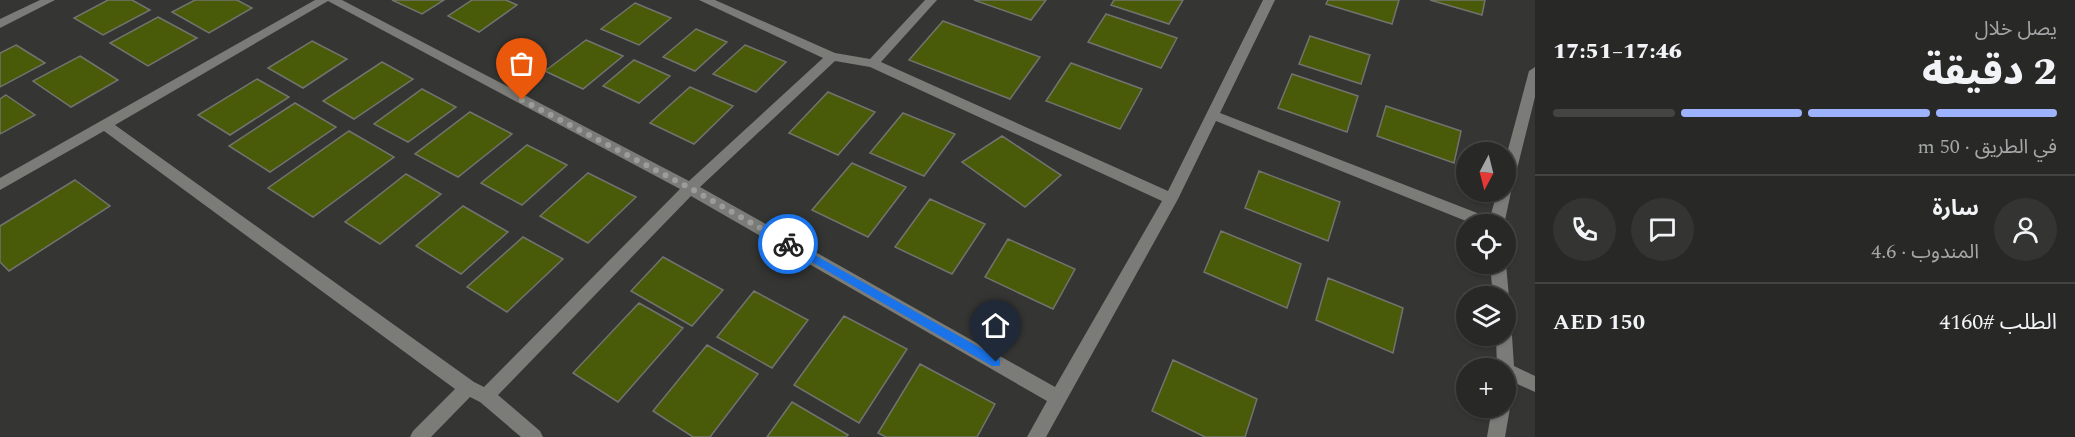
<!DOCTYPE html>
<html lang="ar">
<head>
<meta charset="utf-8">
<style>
  :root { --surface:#282826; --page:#343432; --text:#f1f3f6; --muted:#a5a6a7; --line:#444443; --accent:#9eb3fd }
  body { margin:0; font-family:Spectral,"Noto Sans Arabic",serif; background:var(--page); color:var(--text); direction:rtl; height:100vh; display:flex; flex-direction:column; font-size:22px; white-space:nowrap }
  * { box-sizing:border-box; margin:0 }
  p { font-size:20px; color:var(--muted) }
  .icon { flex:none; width:33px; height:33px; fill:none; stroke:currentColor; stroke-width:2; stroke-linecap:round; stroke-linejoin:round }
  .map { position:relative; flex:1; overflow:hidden; direction:ltr }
  .panel { display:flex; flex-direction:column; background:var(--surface); width:540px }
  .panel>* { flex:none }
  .needle { width:39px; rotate:187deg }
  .fabs { position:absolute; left:1456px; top:142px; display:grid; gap:12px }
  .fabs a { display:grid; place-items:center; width:60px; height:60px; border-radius:50%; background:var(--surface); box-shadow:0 2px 4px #0004,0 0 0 2px var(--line); font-size:30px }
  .pin { position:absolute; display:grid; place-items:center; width:51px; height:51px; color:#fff; margin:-62px -26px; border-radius:50% 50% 50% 0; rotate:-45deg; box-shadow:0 0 6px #0007 }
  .pin .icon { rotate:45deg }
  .courier { position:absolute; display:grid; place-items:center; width:60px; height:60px; margin:-30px; border:4px solid #1a73e8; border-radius:50%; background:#fff; color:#222; box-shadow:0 2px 8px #0007 }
  .headline em { font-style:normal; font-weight:800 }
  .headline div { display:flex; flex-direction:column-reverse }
  .headline { display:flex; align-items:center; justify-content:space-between; height:102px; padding:0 18px }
  h1 { font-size:39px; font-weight:800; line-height:45px }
  .bar { display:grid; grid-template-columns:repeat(4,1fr); gap:9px 6px; align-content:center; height:72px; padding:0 18px }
  .bar i { height:8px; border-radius:4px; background:var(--line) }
  .bar .on { background:var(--accent) }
  .bar p { grid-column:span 4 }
  .line { display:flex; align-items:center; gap:15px; padding:0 18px; border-top:2px solid var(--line) }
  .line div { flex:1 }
  .round { display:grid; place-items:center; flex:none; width:63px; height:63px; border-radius:32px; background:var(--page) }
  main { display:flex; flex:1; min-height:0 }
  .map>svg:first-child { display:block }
  .building { fill:#495a09; stroke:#72736f; stroke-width:1.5 }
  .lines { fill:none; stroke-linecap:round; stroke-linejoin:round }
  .minor { fill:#7b7c78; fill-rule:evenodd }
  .route { fill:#1a73e8 }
  .done { stroke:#9c9d9a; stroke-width:6; stroke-dasharray:0 10.8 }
</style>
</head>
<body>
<main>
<section class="panel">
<div class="headline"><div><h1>2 دقيقة</h1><p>يصل خلال</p></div><em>17:46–17:51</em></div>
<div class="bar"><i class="on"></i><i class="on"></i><i class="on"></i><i></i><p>في الطريق · 50 m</p></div>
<div class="line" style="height:108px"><a class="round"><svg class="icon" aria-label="person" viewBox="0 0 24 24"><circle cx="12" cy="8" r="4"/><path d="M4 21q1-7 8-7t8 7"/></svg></a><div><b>سارة</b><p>المندوب · 4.6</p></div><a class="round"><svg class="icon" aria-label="chat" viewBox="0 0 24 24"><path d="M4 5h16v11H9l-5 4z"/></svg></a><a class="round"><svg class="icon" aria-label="phone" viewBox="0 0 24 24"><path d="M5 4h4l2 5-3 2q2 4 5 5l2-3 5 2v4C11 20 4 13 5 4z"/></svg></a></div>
<div class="line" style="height:78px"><div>الطلب #4160</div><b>AED 150</b></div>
</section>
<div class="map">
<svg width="1535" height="437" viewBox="0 0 1535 437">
  <rect width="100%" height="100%" fill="#353633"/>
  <path class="building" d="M108,0H132L150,10L103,35L74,18Z
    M195,0H237L252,8L209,33L172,12Z
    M392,0H444L422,14Z
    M472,0H506L517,5L479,32L448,16Z
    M974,0H1046L1031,20Z
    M1114,0H1183L1169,24L1111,5Z
    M1328,0H1399L1392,24L1326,4Z
    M1430,0H1485L1482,15Z
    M635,3L671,18L639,45L601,29Z
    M1106,14L1177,38L1161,68L1088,42Z
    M158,17L197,38L148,66L110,43Z
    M943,21L1040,57L1010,99L909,60Z
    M696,29L727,42L695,71L663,57Z
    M1310,36L1370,55L1361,84L1299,64Z
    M586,40L623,56L583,89L545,71Z
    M312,41L347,59L303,88L268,68Z
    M16,45L45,63L0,87V53Z
    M745,45L786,62L756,92L713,74Z
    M80,56L118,80L71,107L33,81Z
    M634,60L670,76L639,103L603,86Z
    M382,62L413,79L354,119L323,101Z
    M1071,63L1142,89L1120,129L1046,101Z
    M1292,74L1358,96L1347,132L1278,108Z
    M257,79L289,97L230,135L198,115Z
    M690,87L733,106L694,144L650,123Z
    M422,89L456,107L408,142L374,124Z
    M828,92L875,112L838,155L789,133Z
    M6,95L35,115L0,134V99Z
    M295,103L336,127L270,172L229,146Z
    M1386,106L1461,131L1454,163L1377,136Z
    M470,112L512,134L458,177L415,154Z
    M903,113L955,134L924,176L870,153Z
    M349,131L394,157L313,217L268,188Z
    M1002,136L1061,175L1025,207L962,162Z
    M527,145L567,165L522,205L481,183Z
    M852,163L906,187L868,237L812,210Z
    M1259,171L1340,202L1328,241L1245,208Z
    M588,173L636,197L588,243L540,216Z
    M406,174L441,194L380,244L345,222Z
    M75,180L110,206L9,271L0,262V226Z
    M930,199L985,224L952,274L895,247Z
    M463,206L508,232L461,274L416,246Z
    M1221,231L1301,264L1287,308L1204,272Z
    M523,237L563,259L507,312L467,287Z
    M1008,239L1075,269L1053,309L985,277Z
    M663,257L723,290L692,326L631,291Z
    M1328,278L1403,308L1393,353L1316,320Z
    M754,291L808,320L772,368L717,337Z
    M639,303L683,328L618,402L573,373Z
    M844,316L907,349L859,423L794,385Z
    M707,345L758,374L710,437H693L653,411Z
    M1173,360L1257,399L1245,437H1205L1152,411Z
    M920,364L995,404L977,437H886L878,433Z
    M792,402L848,435L846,437H767Z"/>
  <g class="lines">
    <path class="minor" d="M40,0H55L0,28V19Z
      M315,0H342L689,181L823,58L699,0H715L835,53L870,59L925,0H937L881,62L1168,191L1263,0H1275L1220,113L1490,218L1497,192H1506V157L1529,71L1535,67V97L1513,185L1510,189L1511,192L1504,225H1476L1216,121L1178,199L1046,437H1027L1047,401L691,196L498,395L540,431L543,437H521L480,402L470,397L431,437H410L413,431L455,389L104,131L0,190V178ZM328,1L680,189L484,387L474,382L115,125ZM835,61L870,67L1162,201L1055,387L700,187Z
      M1490,264H1506L1509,297L1507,302L1506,297H1493Z
      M1506,330L1510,331L1512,336L1514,366L1535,376V392L1511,381L1506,383V369H1497L1496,336H1506Z
      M1506,402L1510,408L1505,437H1487L1492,408H1506Z"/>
  </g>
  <path class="route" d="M788,240L1000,359V366H992L784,246V241Z"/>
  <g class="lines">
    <path class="done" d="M522,100L690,188L788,244"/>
  </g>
</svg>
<div class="fabs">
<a><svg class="needle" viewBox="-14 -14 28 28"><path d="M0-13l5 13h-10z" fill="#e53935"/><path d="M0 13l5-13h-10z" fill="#a5a6a7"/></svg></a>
<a><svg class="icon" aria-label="locate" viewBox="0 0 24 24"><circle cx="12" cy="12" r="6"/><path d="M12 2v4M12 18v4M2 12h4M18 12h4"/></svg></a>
<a><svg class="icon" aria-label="layers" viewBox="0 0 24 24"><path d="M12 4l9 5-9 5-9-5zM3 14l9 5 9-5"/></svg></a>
<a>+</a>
</div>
<div class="pin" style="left:522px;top:100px;background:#ea580c"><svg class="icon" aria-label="bag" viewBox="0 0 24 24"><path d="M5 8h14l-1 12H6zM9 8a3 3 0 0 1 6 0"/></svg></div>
<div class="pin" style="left:996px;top:362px;background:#1f2937"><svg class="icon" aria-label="home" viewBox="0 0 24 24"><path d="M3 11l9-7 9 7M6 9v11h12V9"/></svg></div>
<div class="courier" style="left:788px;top:244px"><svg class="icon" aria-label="bike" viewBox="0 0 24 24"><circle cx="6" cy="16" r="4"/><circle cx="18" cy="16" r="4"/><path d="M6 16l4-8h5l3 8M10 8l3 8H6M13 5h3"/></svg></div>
</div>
</main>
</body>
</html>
